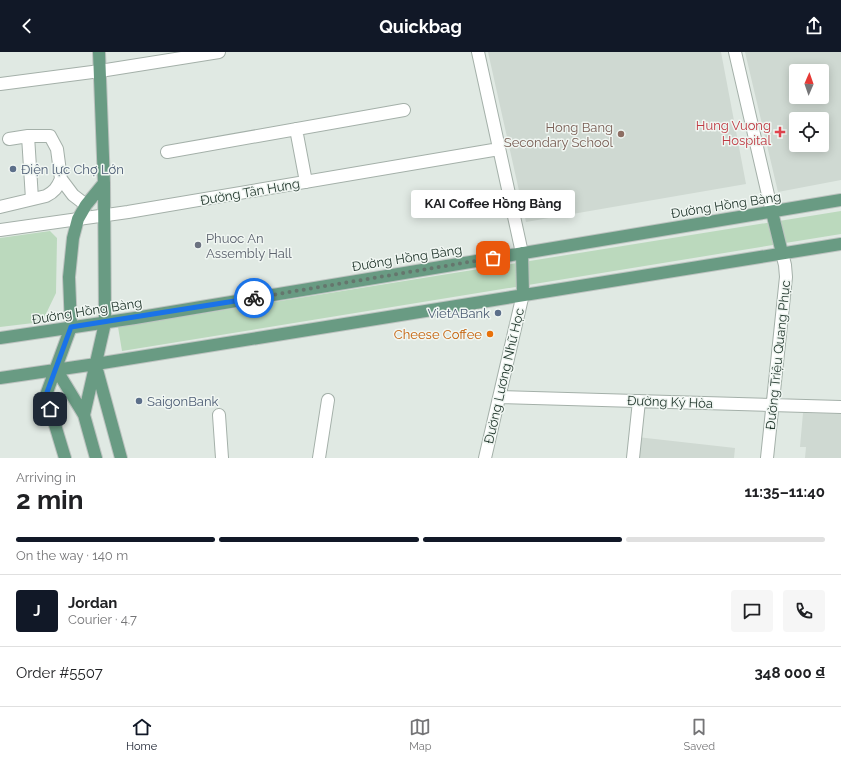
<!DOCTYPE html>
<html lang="en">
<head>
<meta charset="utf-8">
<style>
  :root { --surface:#fff; --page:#f6f6f6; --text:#202124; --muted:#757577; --line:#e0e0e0; --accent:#111827 }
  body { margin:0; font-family:Raleway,sans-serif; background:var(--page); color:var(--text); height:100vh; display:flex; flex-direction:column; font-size:15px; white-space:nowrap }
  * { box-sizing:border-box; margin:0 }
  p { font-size:13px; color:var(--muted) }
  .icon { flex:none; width:22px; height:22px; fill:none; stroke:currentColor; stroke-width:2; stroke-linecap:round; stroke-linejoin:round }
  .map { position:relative; height:406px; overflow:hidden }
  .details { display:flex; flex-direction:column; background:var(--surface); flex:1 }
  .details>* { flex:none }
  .needle { width:26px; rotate:2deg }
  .fabs { position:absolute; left:789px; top:12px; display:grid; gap:8px }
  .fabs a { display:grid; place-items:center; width:40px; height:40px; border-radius:4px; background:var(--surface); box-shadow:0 2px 10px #0003; font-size:20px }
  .pin { position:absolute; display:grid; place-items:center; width:34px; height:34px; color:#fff; margin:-17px; border-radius:8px; box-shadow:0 2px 6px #0006 }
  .courier { position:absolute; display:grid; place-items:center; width:40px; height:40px; margin:-20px; border:3px solid #1a73e8; border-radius:50%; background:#fff; color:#222; box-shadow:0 1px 5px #0007 }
  .bubble { position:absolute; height:28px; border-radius:4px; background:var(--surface); box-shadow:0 2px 10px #0003; font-size:13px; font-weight:700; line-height:28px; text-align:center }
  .overview em { font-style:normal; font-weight:700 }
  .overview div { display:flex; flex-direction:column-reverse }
  .overview { display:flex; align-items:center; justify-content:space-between; height:68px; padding:0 16px }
  h1 { font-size:26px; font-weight:700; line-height:30px }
  .bar { display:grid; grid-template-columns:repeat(4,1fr); gap:6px 4px; align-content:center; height:48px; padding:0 16px }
  .bar i { height:5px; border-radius:3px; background:var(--line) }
  .bar .on { background:var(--accent) }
  .bar p { grid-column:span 4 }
  .line { display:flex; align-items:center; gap:10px; padding:0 16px; border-top:1px solid var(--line) }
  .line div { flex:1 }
  .round { display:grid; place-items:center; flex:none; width:42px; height:42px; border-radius:4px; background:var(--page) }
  header { display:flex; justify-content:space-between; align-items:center; height:52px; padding:0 16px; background:var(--accent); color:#fff; font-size:18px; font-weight:700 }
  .tab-bar { display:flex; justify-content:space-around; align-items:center; height:56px; border-top:1px solid var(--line); background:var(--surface); font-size:11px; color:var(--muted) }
  .tab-bar a { display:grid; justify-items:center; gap:2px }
  .tab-bar .on { color:var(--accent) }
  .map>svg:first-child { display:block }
  .built { fill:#cfd9d2; fill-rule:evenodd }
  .green { fill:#bbd9bd }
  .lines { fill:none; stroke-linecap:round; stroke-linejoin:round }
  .minor-casing { stroke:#a4b0a9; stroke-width:14 }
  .major-casing { stroke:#bdc3c0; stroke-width:14 }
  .minor { stroke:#fff; stroke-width:12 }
  .major { stroke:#699b83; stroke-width:12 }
  .done { stroke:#65766d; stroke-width:4; stroke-dasharray:0 7.2 }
  .route { stroke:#1a73e8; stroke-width:5 }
  .health-dot { fill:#e0444e; stroke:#f0f6f2; stroke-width:1.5 }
  .education-dot { fill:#8d6e63; stroke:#f0f6f2; stroke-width:1.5 }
  .service-dot { fill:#5c6f8a; stroke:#f0f6f2; stroke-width:1.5 }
  .worship-dot { fill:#6b7280; stroke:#f0f6f2; stroke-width:1.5 }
  .food-dot { fill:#e8710a; stroke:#f0f6f2; stroke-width:1.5 }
  .labels { text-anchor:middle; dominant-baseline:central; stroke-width:3; stroke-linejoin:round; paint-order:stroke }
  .health-label { font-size:13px; fill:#be3a42; stroke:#f0f6f2; text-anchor:end }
  .education-label { font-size:13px; fill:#785e54; stroke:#f0f6f2; text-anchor:end }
  .service-label { font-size:13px; fill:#4e5e75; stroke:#f0f6f2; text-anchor:start }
  .street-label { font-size:13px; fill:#23382e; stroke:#f0f6f2 }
  .worship-label { font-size:13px; fill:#5b616d; stroke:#f0f6f2; text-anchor:start }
  .food-label { font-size:13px; fill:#c56008; stroke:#f0f6f2; text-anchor:end }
</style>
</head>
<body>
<header><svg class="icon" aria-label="back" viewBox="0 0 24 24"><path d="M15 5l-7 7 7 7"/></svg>Quickbag<svg class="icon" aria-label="share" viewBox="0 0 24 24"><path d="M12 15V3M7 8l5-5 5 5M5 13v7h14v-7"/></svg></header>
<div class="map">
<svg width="841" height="406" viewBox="0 0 841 406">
  <rect width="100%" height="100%" fill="#e0e9e3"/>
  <path class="built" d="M488,0H721L746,132L526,170Z
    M745,0H841V128L778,140ZM796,19H822V45H796ZM796,67H822V93H796Z
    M803,361L841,362V406H805L806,395H800Z
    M637,385L735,396L734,406H635Z"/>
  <path class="green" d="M841,159V182L122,299L118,275Z
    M50,179L57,186L56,241L42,270L0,275V186Z"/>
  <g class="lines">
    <g class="minor-casing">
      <path id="minor" d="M478,0L522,201
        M735,0L772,160
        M0,32L100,19L219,0
        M296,77L306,130
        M28,84L32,147
        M9,87L28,84H50L57,97L61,127L73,143L86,153
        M167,100L404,58
        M0,155L46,144C54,140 57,136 61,127
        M0,178L128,160L499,97
        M499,345L841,355
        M219,363L222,406
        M319,406L328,348
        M485,406L523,242
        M633,406L639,349
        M767,406L786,225L785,213L782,201"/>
    </g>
    <g class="major-casing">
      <path id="major" d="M772,160L782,201
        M522,201L523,242
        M0,286L135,266L841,148
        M96,314L121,406
        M56,317L84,363L96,406
        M0,326L96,312L841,192
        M84,363L105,271L104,131L99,0
        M65,406L46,343L71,275L69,225L73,186L78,167L86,153L104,131"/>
    </g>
    <use href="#minor" class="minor"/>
    <use href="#major" class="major"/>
  </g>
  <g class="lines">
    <path class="done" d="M254,246L493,206"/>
    <path class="route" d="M50,357L46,343L71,275L254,246"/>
  </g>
  <path class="health-dot" d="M778 74h4v4h4v4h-4v4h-4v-4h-4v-4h4z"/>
  <circle class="education-dot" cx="621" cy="82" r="4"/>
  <g class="service-dot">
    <circle cx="13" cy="117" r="4"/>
    <circle cx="498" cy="261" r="4"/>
    <circle cx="139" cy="349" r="4"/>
  </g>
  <circle class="worship-dot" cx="198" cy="193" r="4"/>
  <circle class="food-dot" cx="490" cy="282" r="4"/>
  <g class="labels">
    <g class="health-label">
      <text x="771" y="73">Hung Vuong<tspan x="771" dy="15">Hospital</tspan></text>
    </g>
    <g class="education-label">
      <text x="613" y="75">Hong Bang<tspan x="613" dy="15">Secondary School</tspan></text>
    </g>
    <g class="service-label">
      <text x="21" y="117">Điện lực Chợ Lớn</text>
      <text x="490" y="261" text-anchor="end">VietABank</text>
      <text x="147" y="349">SaigonBank</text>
    </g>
    <g class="street-label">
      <text transform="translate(250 140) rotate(-10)">Đường Tân Hưng</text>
      <text transform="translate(726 153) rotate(-9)">Đường Hồng Bàng</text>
      <text transform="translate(407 206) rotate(-9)">Đường Hồng Bàng</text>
      <text transform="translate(87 259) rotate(-9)">Đường Hồng Bàng</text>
      <text transform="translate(778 303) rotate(-84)">Đường Triệu Quang Phục</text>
      <text transform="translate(504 324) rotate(-77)">Đường Lương Nhữ Học</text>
      <text transform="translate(670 350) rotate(2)">Đường Ký Hòa</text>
    </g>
    <g class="worship-label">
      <text x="206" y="186">Phuoc An<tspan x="206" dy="15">Assembly Hall</tspan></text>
    </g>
    <g class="food-label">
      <text x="482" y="282">Cheese Coffee</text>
    </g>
  </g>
</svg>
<div class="fabs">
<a><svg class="needle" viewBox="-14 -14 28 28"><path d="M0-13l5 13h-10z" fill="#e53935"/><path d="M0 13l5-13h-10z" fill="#757577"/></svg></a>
<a><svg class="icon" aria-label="locate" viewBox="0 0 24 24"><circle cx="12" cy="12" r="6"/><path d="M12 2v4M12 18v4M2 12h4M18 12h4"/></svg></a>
</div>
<div class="pin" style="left:493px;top:206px;background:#ea580c"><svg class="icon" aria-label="bag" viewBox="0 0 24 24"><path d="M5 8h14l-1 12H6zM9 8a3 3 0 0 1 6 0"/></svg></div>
<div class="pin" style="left:50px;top:357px;background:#1f2937"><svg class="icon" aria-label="home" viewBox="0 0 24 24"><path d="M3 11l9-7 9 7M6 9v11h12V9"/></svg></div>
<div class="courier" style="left:254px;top:246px"><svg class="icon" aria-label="bike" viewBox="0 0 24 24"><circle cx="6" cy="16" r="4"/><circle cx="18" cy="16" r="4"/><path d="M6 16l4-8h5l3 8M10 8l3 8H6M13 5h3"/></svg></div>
<div class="bubble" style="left:411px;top:138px;width:164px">KAI Coffee Hồng Bàng</div>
</div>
<section class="details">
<div class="overview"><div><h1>2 min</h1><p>Arriving in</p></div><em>11:35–11:40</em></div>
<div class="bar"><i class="on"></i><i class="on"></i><i class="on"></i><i></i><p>On the way · 140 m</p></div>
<div class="line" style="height:72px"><b class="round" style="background:var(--accent);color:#fff">J</b><div><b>Jordan</b><p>Courier · 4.7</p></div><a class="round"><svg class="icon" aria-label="chat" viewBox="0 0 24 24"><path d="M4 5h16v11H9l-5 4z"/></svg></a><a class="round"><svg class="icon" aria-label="phone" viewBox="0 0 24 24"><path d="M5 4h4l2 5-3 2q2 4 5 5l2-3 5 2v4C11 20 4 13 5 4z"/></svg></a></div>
<div class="line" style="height:52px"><div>Order #5507</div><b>348 000 ₫</b></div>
</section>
<nav class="tab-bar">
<a class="on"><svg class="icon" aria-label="home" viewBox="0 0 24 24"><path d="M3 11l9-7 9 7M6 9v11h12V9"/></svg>Home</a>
<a><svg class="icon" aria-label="map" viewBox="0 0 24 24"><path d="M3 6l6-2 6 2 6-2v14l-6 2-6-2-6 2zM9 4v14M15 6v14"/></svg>Map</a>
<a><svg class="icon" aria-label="saved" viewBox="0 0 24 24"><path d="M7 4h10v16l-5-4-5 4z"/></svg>Saved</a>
</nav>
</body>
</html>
